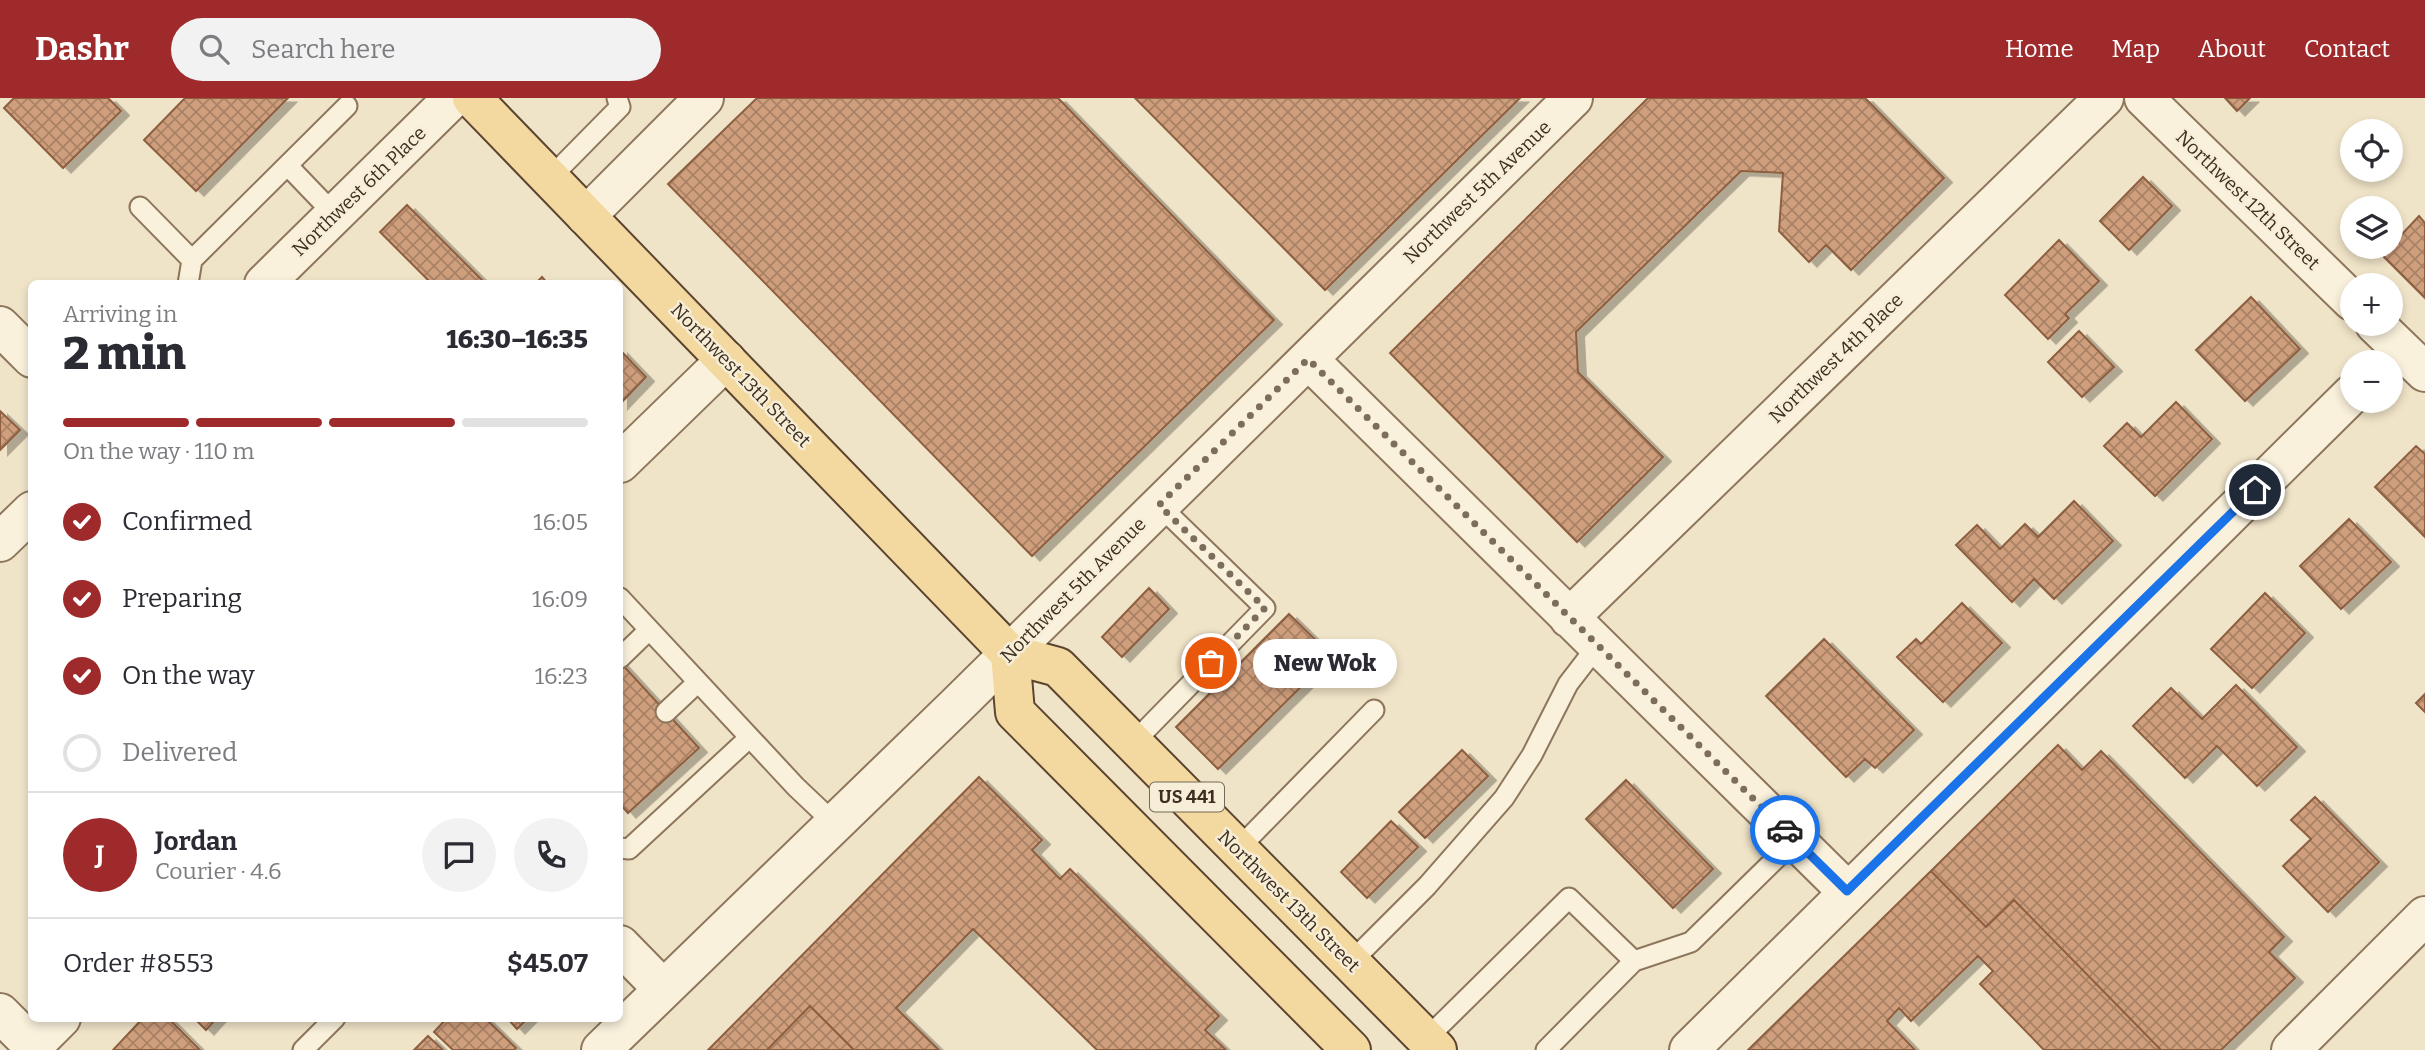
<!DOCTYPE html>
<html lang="en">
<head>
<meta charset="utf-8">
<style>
  :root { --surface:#fff; --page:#f2f2f3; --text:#2b2b33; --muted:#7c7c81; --line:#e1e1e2; --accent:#9e2a2b }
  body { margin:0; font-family:Bitter,serif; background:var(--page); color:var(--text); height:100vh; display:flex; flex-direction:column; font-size:26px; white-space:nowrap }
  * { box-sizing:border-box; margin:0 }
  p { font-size:23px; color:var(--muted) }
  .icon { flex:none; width:38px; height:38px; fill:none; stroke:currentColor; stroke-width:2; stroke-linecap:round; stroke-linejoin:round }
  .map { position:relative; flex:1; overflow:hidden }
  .panel { position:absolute; left:28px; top:182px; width:595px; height:742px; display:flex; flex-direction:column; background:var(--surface); border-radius:10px; box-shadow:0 4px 10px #0003 }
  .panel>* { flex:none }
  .tools { position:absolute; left:2340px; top:21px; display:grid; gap:14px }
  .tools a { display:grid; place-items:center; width:63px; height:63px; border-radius:50%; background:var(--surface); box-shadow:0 4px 10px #0003; font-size:35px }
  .pin { position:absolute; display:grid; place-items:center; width:60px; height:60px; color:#fff; margin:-30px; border:4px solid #fff; border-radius:50%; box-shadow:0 2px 7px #0007 }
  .courier { position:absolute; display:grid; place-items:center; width:70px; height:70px; margin:-35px; border:5px solid #1a73e8; border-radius:50%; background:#fff; color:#222; box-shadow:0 2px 9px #0007 }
  .bubble { position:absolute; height:49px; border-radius:24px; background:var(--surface); box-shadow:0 4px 10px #0003; font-size:23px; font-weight:800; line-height:49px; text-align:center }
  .headline em { font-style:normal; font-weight:800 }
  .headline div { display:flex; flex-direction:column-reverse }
  .headline { display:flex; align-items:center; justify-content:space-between; height:119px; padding:0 35px }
  h1 { font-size:46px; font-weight:800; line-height:52px }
  .bar { display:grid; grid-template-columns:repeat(4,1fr); gap:10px 7px; align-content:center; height:84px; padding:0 35px }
  .bar i { height:9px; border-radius:5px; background:var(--line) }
  .bar .active { background:var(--accent) }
  .bar p { grid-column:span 4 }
  .line { display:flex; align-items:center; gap:18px; padding:0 35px; border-top:2px solid var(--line) }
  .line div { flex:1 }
  .round { display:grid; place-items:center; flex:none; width:74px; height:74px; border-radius:37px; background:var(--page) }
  ol { padding:0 35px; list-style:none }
  li { display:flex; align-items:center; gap:21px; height:77px }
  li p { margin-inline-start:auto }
  li .icon { padding:7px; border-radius:50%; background:var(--accent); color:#fff; stroke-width:4 }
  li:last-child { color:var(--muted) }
  li i { width:38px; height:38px; border:4px solid var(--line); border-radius:50% }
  header { display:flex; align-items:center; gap:42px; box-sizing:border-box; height:98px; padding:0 35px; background:var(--accent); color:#fff }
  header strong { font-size:33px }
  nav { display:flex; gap:38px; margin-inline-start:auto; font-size:24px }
  .search { width:490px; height:63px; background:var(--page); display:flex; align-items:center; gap:18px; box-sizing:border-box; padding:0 24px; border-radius:38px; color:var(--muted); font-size:26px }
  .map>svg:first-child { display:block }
  .building { fill:url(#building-cross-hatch); stroke:#8d5f41; stroke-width:2; filter:url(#shadow) }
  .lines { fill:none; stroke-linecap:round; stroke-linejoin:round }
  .lane-casing { stroke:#8d765c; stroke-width:23 }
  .street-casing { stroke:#8d765c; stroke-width:42 }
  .primary-casing { stroke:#5b4430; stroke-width:42 }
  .lane { stroke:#faf1dc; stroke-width:19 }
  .street { stroke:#faf1dc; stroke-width:38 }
  .primary { stroke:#f3d9a0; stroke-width:38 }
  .done { stroke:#7c6e5b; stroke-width:7; stroke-dasharray:0 12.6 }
  .route { stroke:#1a73e8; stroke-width:9 }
  .labels { text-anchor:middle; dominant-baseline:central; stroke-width:5; stroke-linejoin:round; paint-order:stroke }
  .shield { fill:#f7eed8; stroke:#756857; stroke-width:2 }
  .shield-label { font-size:18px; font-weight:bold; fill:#3d2e20 }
  .street-label { font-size:19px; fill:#3d2e20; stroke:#f7eed8 }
</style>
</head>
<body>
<header>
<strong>Dashr</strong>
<div class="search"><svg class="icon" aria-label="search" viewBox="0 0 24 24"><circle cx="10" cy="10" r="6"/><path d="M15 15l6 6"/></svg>Search here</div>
<nav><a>Home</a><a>Map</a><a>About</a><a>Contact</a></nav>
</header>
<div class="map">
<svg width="2425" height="952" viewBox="0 0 2425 952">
  <defs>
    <pattern id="building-cross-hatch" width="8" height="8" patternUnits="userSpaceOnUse" patternTransform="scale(1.75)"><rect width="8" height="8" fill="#cf9f7d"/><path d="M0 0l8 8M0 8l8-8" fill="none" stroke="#a98266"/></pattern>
    <filter id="shadow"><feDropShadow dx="8" dy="4.5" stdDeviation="0" flood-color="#0004"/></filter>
  </defs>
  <rect width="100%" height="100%" fill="#f0e4c8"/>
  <path class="building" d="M14,0H108L121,13L63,70L4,10Z
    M185,0H288L196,93L144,42Z
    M757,0H1058L1274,222L1032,458L668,86Z
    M1135,0H1520L1325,192Z
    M1648,0H1865L1944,80L1851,172L1826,147L1809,164L1779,133L1783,75L1741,73L1576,234L1578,274L1663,359L1577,444L1390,255Z
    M2225,0H2250L2237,13Z
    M2143,79L2172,108L2129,152L2100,123Z
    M407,107L486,186H432L380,134Z
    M2419,118L2425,125V200L2381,156L2390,149Z
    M2059,142L2099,183L2065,216L2069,220L2048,241L2005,197Z
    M542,179L548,186H535Z
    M2251,199L2300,251L2245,303L2196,252Z
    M2079,233L2114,269L2082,299L2048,264Z
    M620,252L646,279L620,306Z
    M2176,304L2212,341L2155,398L2104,348L2127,325L2141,339Z
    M0,313L20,332L0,352Z
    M2416,348L2425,356V439L2375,389Z
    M2074,403L2113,443L2054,501L2034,481L2012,504L1956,447L1977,427L2000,451L2025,426L2038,439Z
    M2349,421L2391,464L2341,511L2300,468Z
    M1149,490L1169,511L1122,559L1102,539Z
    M2265,495L2305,535L2252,590L2211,551Z
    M1962,505L2002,545L1943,604L1897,559L1916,541L1921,546Z
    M1289,516L1332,558L1218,671L1176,629Z
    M1824,541L1914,632L1875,670L1865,661L1846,679L1766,598Z
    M620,564L699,650L628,715L620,706Z
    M2236,587L2297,649L2257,688L2217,648L2185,680L2133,628L2171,590L2202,621Z
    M2425,596V614L2416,605Z
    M2058,647L2082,672L2101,653L2284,839L2269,854L2295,880L2221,952H2161L2014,802L1986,829L1931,773Z
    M1462,652L1488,678L1425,740L1399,714Z
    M979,679L1042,742L1032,752L1060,781L1070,771L1219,918L1205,932L1226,952H1097L973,831L896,910L939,952H854L810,908L767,952H708Z
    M1626,682L1713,771L1673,810L1586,721Z
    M2315,699L2379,764L2328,814L2283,768L2311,741L2291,722Z
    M1391,723L1418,749L1367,800L1341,774Z
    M1931,773L1986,829L2014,802L2161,952H2044L1980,886L1993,873L1978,858L1911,923L1899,910L1887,923L1915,952H1748Z
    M810,908L854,952H767Z
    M143,920H168L200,952H113Z
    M194,920H217L206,932Z
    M447,920H485L516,950L514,952H453L434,934Z
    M507,920H528L517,931Z
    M428,938L443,952H414Z"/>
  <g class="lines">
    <g class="lane-casing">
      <path id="lane" d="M288,68L334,116
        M550,80L620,9L617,0
        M140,109L192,162
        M188,186L192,162L347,8
        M620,500L796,689L834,725
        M620,560L649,532
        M666,614L698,584
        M1133,645L1265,510L1159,407
        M620,750L629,751L749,640
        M1238,751L1374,612
        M1634,863L1691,844L1795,742
        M1350,865L1427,788L1504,700L1532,657L1568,586L1598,547
        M1426,941L1569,800L1634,863L1546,952
        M303,952L335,920"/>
    </g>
    <g class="street-casing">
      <path id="street" d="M2144,0L2352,203
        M586,118L704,0
        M264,186L453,0
        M2375,226L2425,274
        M0,228L32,260
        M1308,261L1847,793
        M620,365L726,262
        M0,444L32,413
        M1569,520L2104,0
        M620,847L663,891
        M0,915L37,952
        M29,952L61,920
        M601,952L956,608L1573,0
        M1689,952L2352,296
        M2291,952L2425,818"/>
    </g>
    <g class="primary-casing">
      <path id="primary" d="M472,0L1010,556L1058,569L1437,952
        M1010,556L1015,614L1351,952"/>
    </g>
    <use href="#lane" class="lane"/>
    <use href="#street" class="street"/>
    <use href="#primary" class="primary"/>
  </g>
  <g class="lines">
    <path class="done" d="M1211,565L1265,510L1159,407L1308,261L1785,732"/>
    <path class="route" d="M1785,732L1847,793L2255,392"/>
  </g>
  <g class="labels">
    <rect class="shield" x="1150" y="684.5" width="74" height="29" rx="5"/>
    <g class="shield-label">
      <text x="1187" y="699">US 441</text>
    </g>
    <g class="street-label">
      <text transform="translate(359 93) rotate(-44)">Northwest 6th Place</text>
      <text transform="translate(1477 94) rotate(-44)">Northwest 5th Avenue</text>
      <text transform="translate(2248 102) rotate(44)">Northwest 12th Street</text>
      <text transform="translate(1836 260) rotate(-44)">Northwest 4th Place</text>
      <text transform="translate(741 277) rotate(46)">Northwest 13th Street</text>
      <text transform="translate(1073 492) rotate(-45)">Northwest 5th Avenue</text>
      <text transform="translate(1289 803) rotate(45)">Northwest 13th Street</text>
    </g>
  </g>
</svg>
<div class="tools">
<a><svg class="icon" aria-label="locate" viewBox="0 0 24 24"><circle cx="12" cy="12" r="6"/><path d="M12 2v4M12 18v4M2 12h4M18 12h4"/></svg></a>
<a><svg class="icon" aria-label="layers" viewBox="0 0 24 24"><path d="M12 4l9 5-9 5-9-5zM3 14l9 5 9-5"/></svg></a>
<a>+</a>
<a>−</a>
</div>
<div class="pin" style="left:1211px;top:565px;background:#ea580c"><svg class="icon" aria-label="bag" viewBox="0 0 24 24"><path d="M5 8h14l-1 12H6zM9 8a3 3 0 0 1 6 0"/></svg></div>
<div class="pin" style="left:2255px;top:392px;background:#1f2937"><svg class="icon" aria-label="home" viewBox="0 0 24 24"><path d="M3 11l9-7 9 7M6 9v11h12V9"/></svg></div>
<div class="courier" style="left:1785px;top:732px"><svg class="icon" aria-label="car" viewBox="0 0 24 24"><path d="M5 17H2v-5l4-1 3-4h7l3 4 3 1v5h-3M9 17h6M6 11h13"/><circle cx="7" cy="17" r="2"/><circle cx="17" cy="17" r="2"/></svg></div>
<div class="bubble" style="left:1253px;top:541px;width:144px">New Wok</div>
<section class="panel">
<div class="headline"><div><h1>2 min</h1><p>Arriving in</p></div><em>16:30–16:35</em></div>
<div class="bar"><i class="active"></i><i class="active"></i><i class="active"></i><i></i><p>On the way · 110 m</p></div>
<ol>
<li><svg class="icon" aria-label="check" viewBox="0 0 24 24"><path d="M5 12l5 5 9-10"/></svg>Confirmed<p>16:05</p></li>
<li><svg class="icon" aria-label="check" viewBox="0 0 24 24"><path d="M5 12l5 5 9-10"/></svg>Preparing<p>16:09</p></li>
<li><svg class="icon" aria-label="check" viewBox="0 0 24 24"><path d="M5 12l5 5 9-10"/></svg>On the way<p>16:23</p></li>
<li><i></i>Delivered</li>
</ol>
<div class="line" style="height:126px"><b class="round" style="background:var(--accent);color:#fff">J</b><div><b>Jordan</b><p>Courier · 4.6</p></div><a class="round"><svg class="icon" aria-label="chat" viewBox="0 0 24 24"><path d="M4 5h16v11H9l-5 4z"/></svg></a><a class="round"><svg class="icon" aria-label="phone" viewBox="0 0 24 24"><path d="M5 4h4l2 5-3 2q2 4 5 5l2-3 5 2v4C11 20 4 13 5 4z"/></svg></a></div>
<div class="line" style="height:91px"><div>Order #8553</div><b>$45.07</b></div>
</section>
</div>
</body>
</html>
